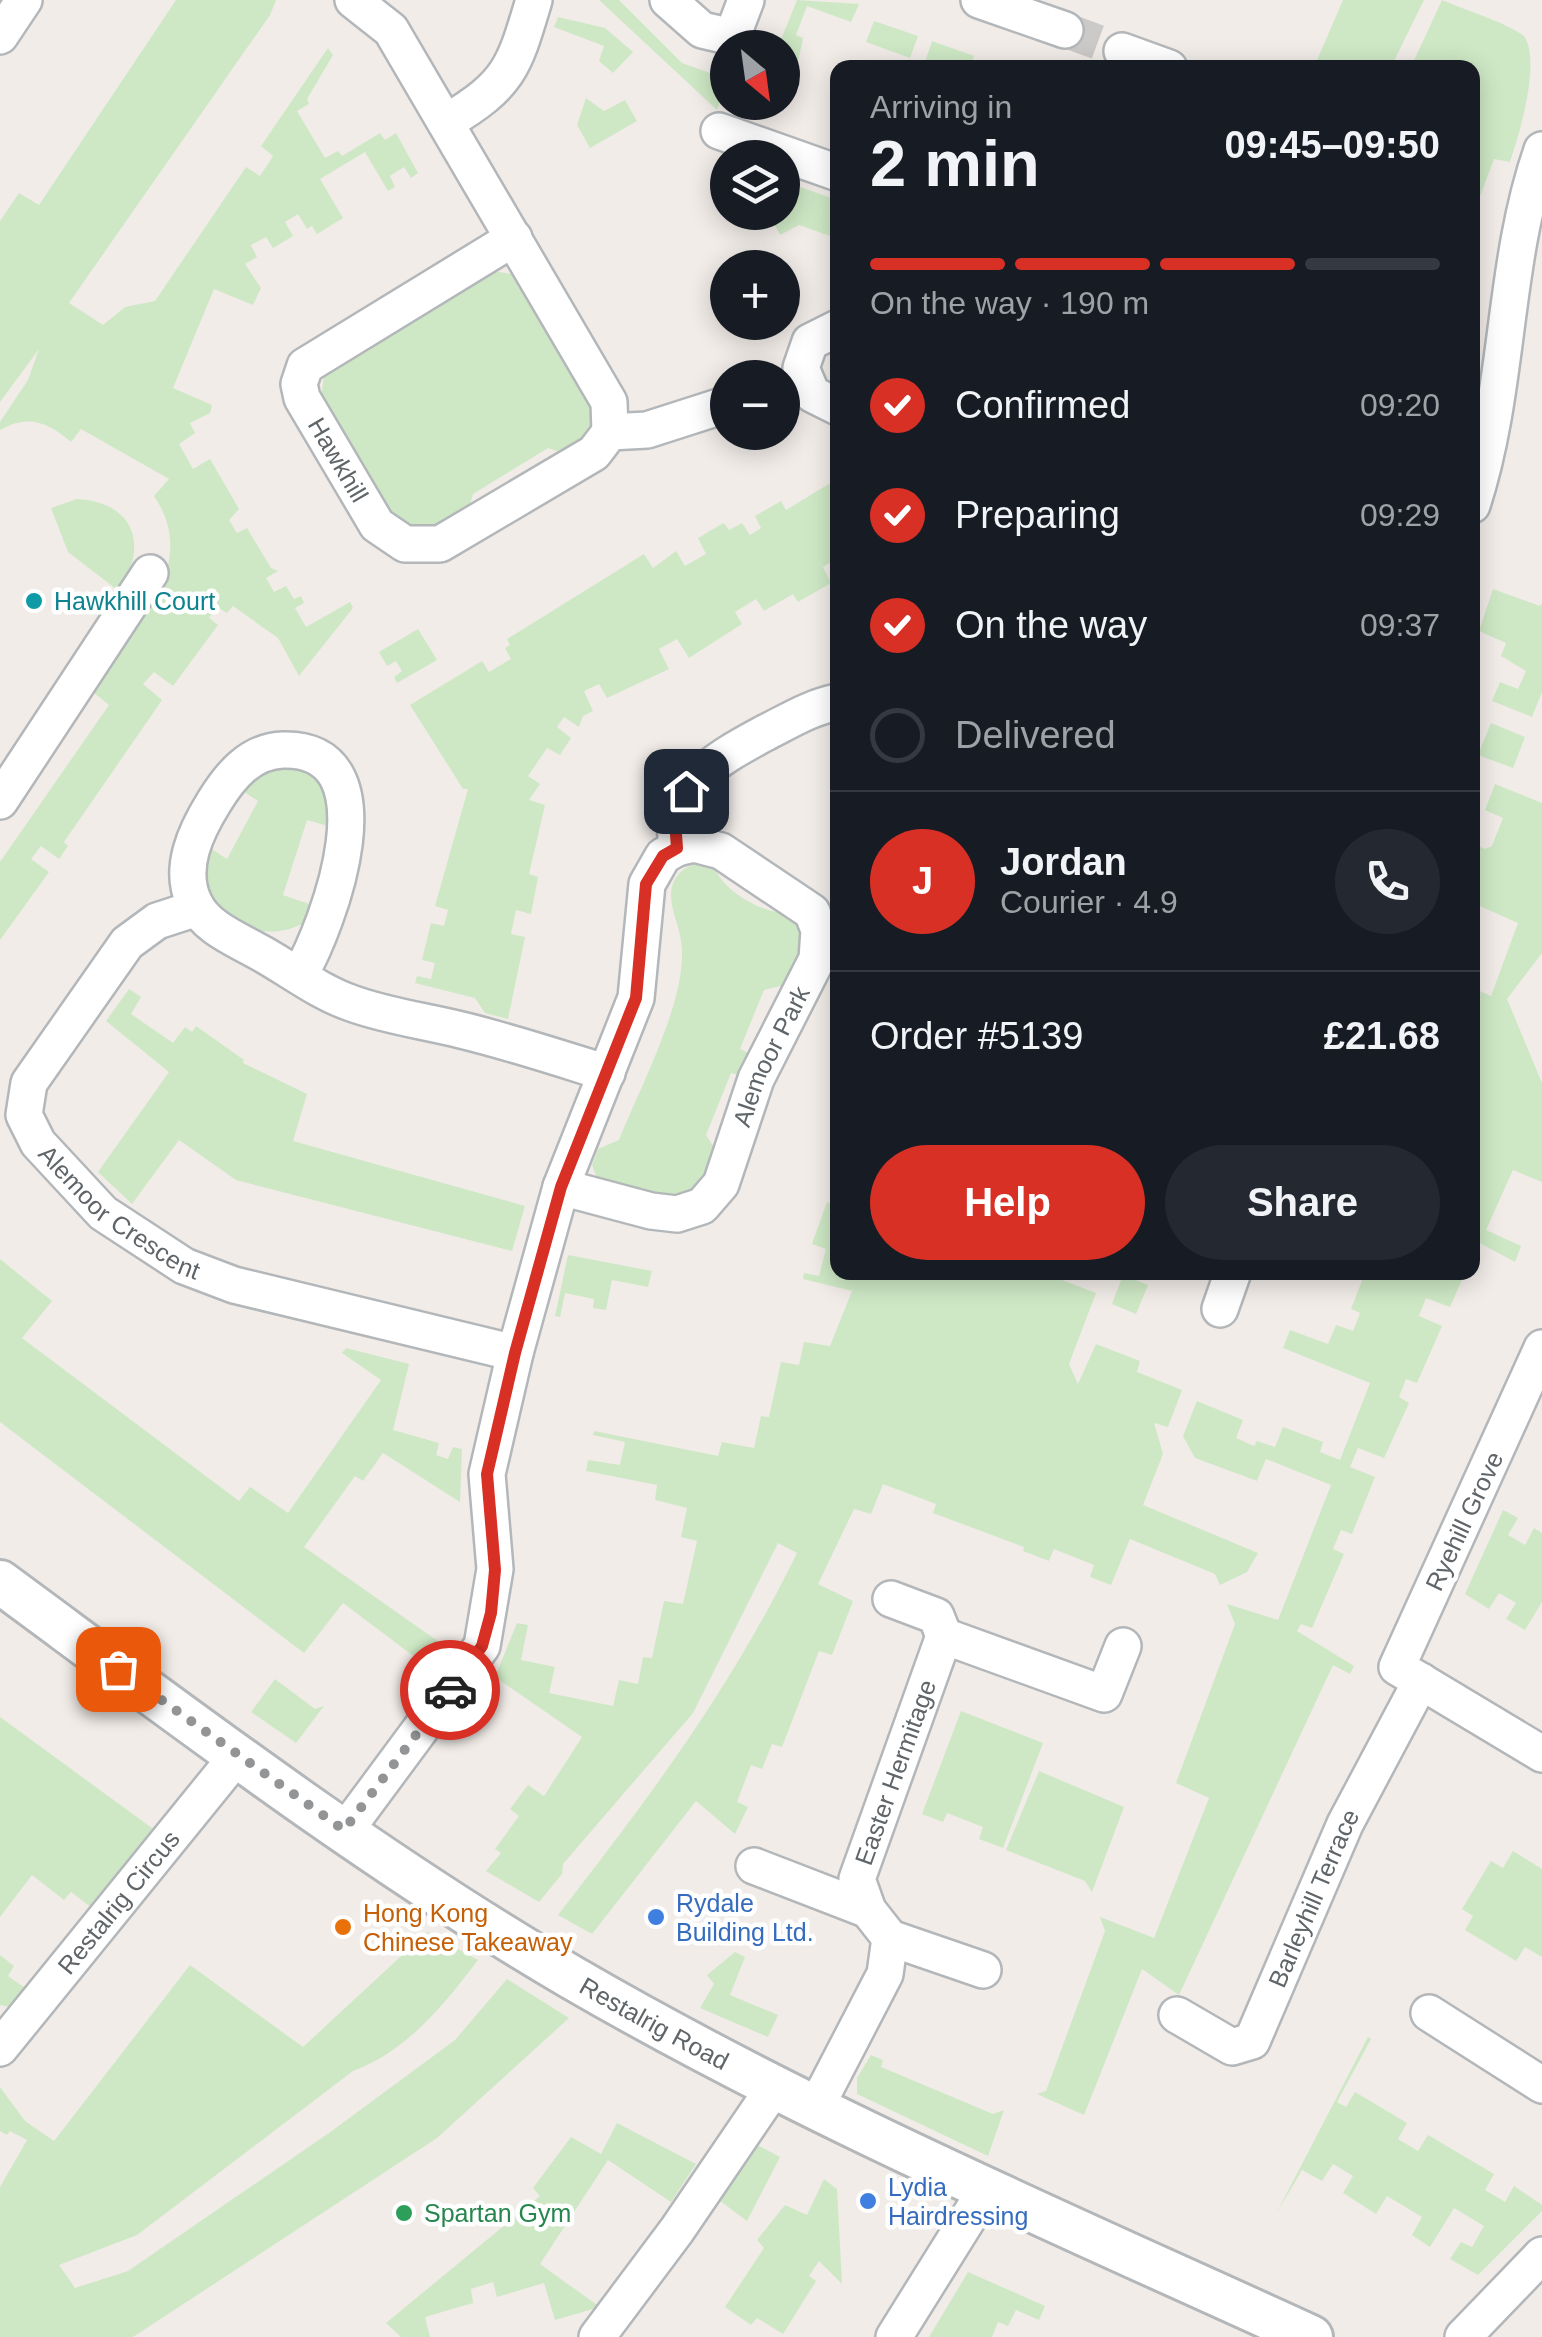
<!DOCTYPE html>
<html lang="en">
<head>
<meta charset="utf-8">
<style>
  :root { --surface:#171b24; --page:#242831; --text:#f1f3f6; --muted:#9ea1a6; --line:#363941; --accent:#d93025 }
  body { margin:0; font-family:Helvetica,sans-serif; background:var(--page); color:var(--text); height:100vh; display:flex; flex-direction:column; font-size:38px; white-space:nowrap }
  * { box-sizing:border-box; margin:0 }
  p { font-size:32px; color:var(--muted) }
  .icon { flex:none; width:55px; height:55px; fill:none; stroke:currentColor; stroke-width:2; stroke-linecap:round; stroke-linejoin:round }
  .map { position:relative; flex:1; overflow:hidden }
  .details { position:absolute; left:830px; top:60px; width:650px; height:1220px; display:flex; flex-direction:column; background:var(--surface); border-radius:20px; box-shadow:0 5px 25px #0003 }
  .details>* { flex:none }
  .needle { width:65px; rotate:151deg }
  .tools { position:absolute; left:710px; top:30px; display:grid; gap:20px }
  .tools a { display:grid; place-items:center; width:90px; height:90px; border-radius:50%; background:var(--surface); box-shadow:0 5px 25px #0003; font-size:50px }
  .pin { position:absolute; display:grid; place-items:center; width:85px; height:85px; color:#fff; margin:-42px; border-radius:20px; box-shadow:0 5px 15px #0006 }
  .courier { position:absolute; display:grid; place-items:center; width:100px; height:100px; margin:-50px; border:8px solid #d93025; border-radius:50%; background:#fff; color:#222; box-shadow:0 2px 12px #0007 }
  .summary em { font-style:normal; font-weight:700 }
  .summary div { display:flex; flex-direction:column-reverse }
  .summary { display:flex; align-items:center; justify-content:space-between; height:170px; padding:0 40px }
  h1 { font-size:65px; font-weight:700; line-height:75px }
  .bar { display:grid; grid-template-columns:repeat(4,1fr); gap:15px 10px; align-content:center; height:120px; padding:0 40px }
  .bar i { height:12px; border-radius:8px; background:var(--line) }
  .bar .selected { background:var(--accent) }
  .bar p { grid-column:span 4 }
  .line { display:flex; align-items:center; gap:25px; padding:0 40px; border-top:2px solid var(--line) }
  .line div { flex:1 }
  .round { display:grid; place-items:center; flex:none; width:105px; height:105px; border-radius:52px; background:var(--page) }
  ol { padding:0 40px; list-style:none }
  li { display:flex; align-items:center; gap:30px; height:110px }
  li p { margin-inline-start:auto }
  li .icon { padding:10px; border-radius:50%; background:var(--accent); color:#fff; stroke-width:4 }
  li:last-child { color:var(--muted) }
  li i { width:55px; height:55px; border:5px solid var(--line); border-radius:50% }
  .button { display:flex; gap:20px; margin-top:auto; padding:20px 40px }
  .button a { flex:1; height:115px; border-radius:60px; background:var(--accent); color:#fff; font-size:40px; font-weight:700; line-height:115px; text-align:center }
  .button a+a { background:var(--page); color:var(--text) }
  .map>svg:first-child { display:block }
  .green { fill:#cee8c5 }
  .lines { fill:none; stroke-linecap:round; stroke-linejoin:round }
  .minor-tunnel { stroke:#cccac8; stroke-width:35; stroke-dasharray:35 18; stroke-linecap:butt }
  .minor-casing { stroke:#b3b7ba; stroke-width:40 }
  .tertiary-casing { stroke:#b3b7ba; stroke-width:48 }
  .minor { stroke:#fff; stroke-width:35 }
  .tertiary { stroke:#fff; stroke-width:42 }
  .done { stroke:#929495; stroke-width:10; stroke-dasharray:0 18 }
  .route { stroke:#d93025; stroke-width:12 }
  .culture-dot { fill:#0f9aa8; stroke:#fff; stroke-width:4 }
  .shop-dot { fill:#3f7fe0; stroke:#fff; stroke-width:4 }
  .food-dot { fill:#e8710a; stroke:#fff; stroke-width:4 }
  .leisure-dot { fill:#2e9e5b; stroke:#fff; stroke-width:4 }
  .labels { text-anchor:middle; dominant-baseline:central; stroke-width:9; stroke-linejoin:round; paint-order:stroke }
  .street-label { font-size:25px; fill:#5f6568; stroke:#fff }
  .culture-label { font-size:25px; fill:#0d838f; stroke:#fff; text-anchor:start }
  .shop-label { font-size:25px; fill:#366cbe; stroke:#fff; text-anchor:start }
  .food-label { font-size:25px; fill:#c56008; stroke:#fff; text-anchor:start }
  .leisure-label { font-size:25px; fill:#27864d; stroke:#fff; text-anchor:start }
</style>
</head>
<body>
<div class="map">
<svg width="1542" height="2337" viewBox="0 0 1542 2337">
  <rect width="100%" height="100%" fill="#f1ece8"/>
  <path class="green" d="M176,0H276L270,15L69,303L103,325L125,307L155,301L246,167L260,176L273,156L261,146L328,48L333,55L307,99L309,104L297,111L325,158L338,151L342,156L380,133L385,140L396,133L418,173L411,178L404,167L390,176L395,187L388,191L365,152L320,179L343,218L317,234L312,226L307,229L298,214L285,222L293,236L273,248L266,237L251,245L257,257L245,264L261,288L253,305L214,289L173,388L212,405L210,413L190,423L195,433L179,444L193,469L210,459L239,509L229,520L237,533L247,528L271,568L278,571L266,578L274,592L286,586L294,599L301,596L304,603L295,608L306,627L350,602L353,608L299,676L278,638L233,606L227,613L217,607L209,618L218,625L173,686L154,672L143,684L162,700L64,842L68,846L59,859L41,846L31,859L49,872L0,940V862L109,705L88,688C130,633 203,568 154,496L169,479L81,429L71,442C48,422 28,414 0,430V422L28,380L39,349L0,402V221L19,193L39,205Z
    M599,0H619L682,63L727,79L717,110Z
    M797,0L859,4L851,22L807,6L796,35L803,38L798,62L788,58L783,72L782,48L778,47Z
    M1343,0H1424L1391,67H1314Z
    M1442,0C1467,11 1500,20 1523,35C1542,58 1520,132 1510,162L1494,159L1473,215L1472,68L1411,67Z
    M558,17L605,28L633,52L613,73L599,61L604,46L554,27Z
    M874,21L918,36L910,58L866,42Z
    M932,41L974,56L970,67H940L925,62Z
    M586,98L604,111L625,100L637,121L590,148L577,125Z
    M783,181L837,200L830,236L799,225L780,235L769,213L782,212Z
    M493,271L511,274L595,416L589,437L565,454L548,448L473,494L467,514C452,523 435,535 416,531C386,525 338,429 321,401L324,372Z
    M837,479V558L823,567L831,583L798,602L793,594L764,611L756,599L735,612L742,624L689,658L677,639L659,649L669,669L607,698L599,684L584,691L593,711L583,716L579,727L564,717L557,727L571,738L560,755L547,748L528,776L540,784L529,800L545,805L529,874L538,877L531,914L516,910L511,934L525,937L508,1019L485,1013L475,998L415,983L417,976L431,979L435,963L422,960L431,923L444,926L448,910L435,906L468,789H463L410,705L482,661L489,672L511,659L505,648L510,645L507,639L644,554L653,568L676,551L685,566L706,554L698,538L720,525L724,523L729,530L742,523L750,535L761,528L755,516L781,501L786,510Z
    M77,499C137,503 147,546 120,592L68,552L51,508Z
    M1493,589L1540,606L1542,603V692L1532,717L1492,701L1500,682L1518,689L1526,671L1501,656L1506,643L1479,631Z
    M418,629L437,660L397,683L394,677L402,671L396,661L387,666L379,652Z
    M1491,723L1525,737L1513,768L1478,755Z
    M280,765L307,770L329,790L331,827L307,820L283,895L309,904L302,924C265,943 209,926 205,878C204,868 206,857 207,846L227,859L258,801L243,791L253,776Z
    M1495,784L1542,803V953L1507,999L1542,1083V1182L1513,1170L1486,1230L1521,1246L1515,1262L1472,1239L1473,988L1491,996L1518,923L1473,903V844L1485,849L1492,846L1503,818L1485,810Z
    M698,863L714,867C724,892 764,915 791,913C810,939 797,958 784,985L764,990L740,1049L751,1054L742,1076L731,1073L706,1135L719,1155L698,1188L670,1195L606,1183L597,1178L592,1165L598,1149L619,1140C639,1089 690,995 681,941C679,925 672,914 671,896C671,878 681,868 698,863Z
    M129,989L141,997L131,1014L173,1043L185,1027L192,1032L196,1026L244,1060L243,1063L307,1094L293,1141L525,1206L512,1251L236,1180L179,1140L132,1204L98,1172L169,1072L106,1021Z
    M827,1202L837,1205L838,1272L1044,1273L1096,1293L1069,1364L1078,1384L1096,1344L1140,1361L1137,1372L1182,1390L1168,1427L1154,1423L1163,1454L1143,1505L1258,1553L1247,1572L1220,1585L1215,1574L1130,1539L1111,1585L1090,1577L1094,1565L1054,1549L1049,1561L1023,1551L1024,1547L933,1513L936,1504L883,1484L871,1514L854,1509L818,1584L853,1601L832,1655L819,1651L782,1747L772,1744L762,1769L751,1765L737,1802L748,1807L735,1834L696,1801L592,1934L558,1915C651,1795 730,1690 797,1553L778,1543L693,1713L563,1864L562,1874L539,1902L486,1871L501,1853L495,1849L519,1816L510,1809L528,1785L544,1796L582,1737L495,1677L517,1623L528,1625L521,1660L555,1667L549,1693L613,1706L619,1680L638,1684L643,1657L652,1658L664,1601L683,1604L697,1541L681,1537L687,1508L655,1500L657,1485L586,1471L588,1460L620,1465L625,1442L593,1435L594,1431L718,1456L722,1442L754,1448L761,1416L769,1417L781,1362L799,1365L804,1342L830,1346L852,1291L803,1279L804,1273L819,1276L826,1249L812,1244Z
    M568,1255L652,1271L648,1287L612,1280L606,1310L593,1308L594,1299L565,1293L560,1317L555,1316Z
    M0,1259L52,1301L22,1338L239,1501L250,1487L288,1513L381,1380L342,1353L346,1348L409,1364L393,1430L439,1443L436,1455L448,1459L453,1447L462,1449L460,1502L383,1453L363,1481L355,1476L304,1547L439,1642L424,1664L343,1603L304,1653L0,1422Z
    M1365,1273H1465L1450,1307L1426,1298L1419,1316L1442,1326L1417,1383L1406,1379L1399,1397L1409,1403L1384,1458L1358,1448L1350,1467L1375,1477L1352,1534L1341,1530L1333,1549L1344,1554L1312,1628L1301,1624L1297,1631L1354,1666L1350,1674L1333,1665L1179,1995L1142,1969L1084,2115L1037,2094L1046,2091L1105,1931L1100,1917L1154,1938L1209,1798L1176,1783L1235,1624L1227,1604L1278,1620L1331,1485L1266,1459L1257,1481L1195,1458L1183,1436L1197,1401L1243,1420L1236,1438L1254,1446L1257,1441L1275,1447L1283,1427L1323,1442L1320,1452L1340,1460L1370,1383L1283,1348L1290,1330L1328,1344L1336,1325L1353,1331L1360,1313L1351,1309Z
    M1123,1275L1148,1285L1136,1314L1112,1304Z
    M1503,1510L1518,1518L1508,1535L1525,1545L1534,1528L1542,1533V1602L1525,1630L1506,1619L1516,1603L1499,1593L1489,1609L1465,1594Z
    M275,1679L315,1709L324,1706L296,1743L251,1712Z
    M961,1711L1043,1743L1003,1848L979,1839L983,1827L947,1813L943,1822L922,1814Z
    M0,1717L156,1831L96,1911L71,1892L64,1900L32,1875L0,1917Z
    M1039,1771L1124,1807L1092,1892L1085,1881L1006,1850Z
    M1513,1851L1542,1869V1957L1525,1947L1516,1961L1465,1930L1473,1916L1462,1909L1491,1861L1503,1868Z
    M427,1932L478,1960C444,2005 407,2051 353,2071L137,2235L59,2265L75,2288L128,2271L329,2133L455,2040L507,1979L569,2018L437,2138L133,2337H0V2187L27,2140L10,2131L7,2135L0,2131V2087L25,2121L54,2141L190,1965L303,2047Z
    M735,1952L745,1957L730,1995L778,2015L768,2037L700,2008L714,1984L707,1975Z
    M0,1955L14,1966L8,1976L28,1990L11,2007L0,2005Z
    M1368,2037L1371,2039L1337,2102L1346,2107L1355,2092L1407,2123L1398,2139L1418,2151L1428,2135L1494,2174L1485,2190L1505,2202L1514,2186L1542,2205V2211L1478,2275L1450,2259L1461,2242L1472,2247L1484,2226L1454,2208L1430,2247L1412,2235L1422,2217L1387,2196L1376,2214L1343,2193L1353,2176L1333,2164L1322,2181L1302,2170L1276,2214Z
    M871,2055L883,2060L881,2067L993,2114L1004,2110L988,2156L857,2094V2078Z
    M617,2123L696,2164L671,2202L608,2160L540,2264L600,2307L555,2320L544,2283L497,2297L493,2282L471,2289L473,2303L425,2317L430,2337H401L386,2323L540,2196L533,2188L571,2137L601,2154Z
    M757,2145L780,2157L747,2221L720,2201Z
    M824,2179L837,2189L842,2284L819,2261L809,2276L816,2281L783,2334L757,2318L751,2325L725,2307L764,2248L757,2240L785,2205L807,2215Z
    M968,2272L1045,2306L1039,2320L1016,2310L1008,2326L998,2322L992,2337H929Z"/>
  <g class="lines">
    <path class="minor-tunnel" d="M1065,30L1122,51"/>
    <g class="minor-casing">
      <g id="minor">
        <path d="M353,0L391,30L609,402L610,432"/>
        <path d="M668,0L702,30L732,37L746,0"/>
        <path d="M979,0L1065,30"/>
        <path d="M0,36L24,0"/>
        <path d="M1122,51L1169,68"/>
        <path d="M448,121C510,84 514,67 534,0"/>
        <path d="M719,131L838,173"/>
        <path id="s1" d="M514,238L305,366L299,384L302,398L377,525L405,544H440L594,453L610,432L647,430L728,404"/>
        <path d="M838,328L810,342L801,368L812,394L838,407"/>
        <path d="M1472,505C1510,389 1502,265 1542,150"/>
        <path d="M0,801L150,573"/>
        <path id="s2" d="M197,908L157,921L127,943L29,1083L24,1115L38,1143L103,1213L184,1266L234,1285L515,1353"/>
        <path d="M299,976C329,925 395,747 283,750C250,751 230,776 214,802C196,831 178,868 194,902C205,927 236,939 259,952C290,969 317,991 351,1003C386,1016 425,1021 461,1030C511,1042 559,1058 607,1073"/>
        <path id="s3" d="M561,1187L651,1211L677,1214L702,1206L721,1184L756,1079L817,959L819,930L812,912L721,851L694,844L677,848"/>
        <path d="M1220,1309L1233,1272"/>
        <path d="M1542,1348L1397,1667L1542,1754"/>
        <path d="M891,1599L936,1616L944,1636"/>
        <path d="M345,1831L482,1646L495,1569L487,1474L515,1353L561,1187L636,998L647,884L663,856L677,848C667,785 717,759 765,733C789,721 811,707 838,702"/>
        <path d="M754,1866L868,1910"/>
        <path d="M890,1938L983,1970"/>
        <path d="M1429,2013L1542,2085"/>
        <path id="s4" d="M1177,2015L1232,2047L1252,2041L1345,1824L1421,1681"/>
        <path id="s5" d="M0,2048L237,1756"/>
        <path id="s6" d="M816,2107L885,1974L890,1938L868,1910L857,1879L944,1636L1104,1694L1123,1646"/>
        <path d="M597,2337L677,2230L773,2089"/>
        <path d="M894,2337L987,2188"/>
        <path d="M1463,2337L1542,2255"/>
      </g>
    </g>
    <g class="tertiary-casing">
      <g id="tertiary">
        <path id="s7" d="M0,1582C186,1719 371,1860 571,1977C808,2115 1062,2223 1311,2337"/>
      </g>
    </g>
    <use href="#minor" class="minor"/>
    <use href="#tertiary" class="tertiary"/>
  </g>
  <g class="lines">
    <path class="done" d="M118,1669L344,1830L450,1690"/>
    <path class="route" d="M450,1690L482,1646L491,1613L495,1570L487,1474L515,1353L561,1187L636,998L646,884L663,856L677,848L675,821L686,791"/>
  </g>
  <circle class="culture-dot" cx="34" cy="601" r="10"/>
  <g class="shop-dot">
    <circle cx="656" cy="1917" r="10"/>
    <circle cx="868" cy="2201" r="10"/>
  </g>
  <circle class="food-dot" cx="343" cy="1927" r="10"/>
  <circle class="leisure-dot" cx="404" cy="2213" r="10"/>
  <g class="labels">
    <g class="street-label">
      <text stroke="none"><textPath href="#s1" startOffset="350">Hawkhill</textPath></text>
      <text stroke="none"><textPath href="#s3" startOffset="312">Alemoor Park</textPath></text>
      <text stroke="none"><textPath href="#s2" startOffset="422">Alemoor Crescent</textPath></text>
      <text transform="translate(1464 1521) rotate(-65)">Ryehill Grove</text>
      <text stroke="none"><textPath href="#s6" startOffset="368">Easter Hermitage</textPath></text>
      <text stroke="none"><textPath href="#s4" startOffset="240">Barleyhill Terrace</textPath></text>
      <text stroke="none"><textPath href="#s5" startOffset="188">Restalrig Circus</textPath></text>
      <text stroke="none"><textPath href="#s7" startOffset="790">Restalrig Road</textPath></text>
    </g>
    <g class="culture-label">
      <text x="54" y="601">Hawkhill Court</text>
    </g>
    <g class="shop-label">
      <text x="676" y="1903">Rydale<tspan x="676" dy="29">Building Ltd.</tspan></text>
      <text x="888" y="2187">Lydia<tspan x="888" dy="29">Hairdressing</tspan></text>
    </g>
    <g class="food-label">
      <text x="363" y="1913">Hong Kong<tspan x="363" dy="29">Chinese Takeaway</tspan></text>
    </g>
    <g class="leisure-label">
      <text x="424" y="2213">Spartan Gym</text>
    </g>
  </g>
</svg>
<div class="tools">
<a><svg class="needle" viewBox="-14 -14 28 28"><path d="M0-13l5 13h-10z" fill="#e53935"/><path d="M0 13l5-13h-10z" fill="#9ea1a6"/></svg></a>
<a><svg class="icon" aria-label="layers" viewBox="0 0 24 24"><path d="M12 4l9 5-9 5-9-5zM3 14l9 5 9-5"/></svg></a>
<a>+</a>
<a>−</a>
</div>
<div class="pin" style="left:118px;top:1669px;background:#ea580c"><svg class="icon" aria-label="bag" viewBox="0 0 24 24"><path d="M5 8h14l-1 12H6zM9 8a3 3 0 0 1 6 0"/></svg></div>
<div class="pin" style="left:686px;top:791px;background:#1f2937"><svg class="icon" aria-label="home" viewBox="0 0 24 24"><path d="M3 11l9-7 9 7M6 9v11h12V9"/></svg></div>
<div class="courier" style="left:450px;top:1690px"><svg class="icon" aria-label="car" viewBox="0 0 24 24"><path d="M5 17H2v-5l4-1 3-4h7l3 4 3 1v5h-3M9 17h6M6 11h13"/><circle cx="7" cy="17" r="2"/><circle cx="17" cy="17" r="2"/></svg></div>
<section class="details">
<div class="summary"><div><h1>2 min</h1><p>Arriving in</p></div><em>09:45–09:50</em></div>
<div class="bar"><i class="selected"></i><i class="selected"></i><i class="selected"></i><i></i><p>On the way · 190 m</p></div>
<ol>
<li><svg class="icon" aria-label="check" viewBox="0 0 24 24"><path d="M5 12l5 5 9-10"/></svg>Confirmed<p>09:20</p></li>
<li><svg class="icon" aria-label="check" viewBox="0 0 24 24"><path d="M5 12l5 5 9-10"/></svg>Preparing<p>09:29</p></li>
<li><svg class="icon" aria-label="check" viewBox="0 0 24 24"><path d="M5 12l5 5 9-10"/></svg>On the way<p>09:37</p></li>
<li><i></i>Delivered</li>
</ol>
<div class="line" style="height:180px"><b class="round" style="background:var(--accent);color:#fff">J</b><div><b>Jordan</b><p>Courier · 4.9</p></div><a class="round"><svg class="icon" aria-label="phone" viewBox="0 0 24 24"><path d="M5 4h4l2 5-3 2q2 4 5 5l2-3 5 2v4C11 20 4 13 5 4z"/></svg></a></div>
<div class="line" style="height:130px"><div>Order #5139</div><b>£21.68</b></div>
<div class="button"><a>Help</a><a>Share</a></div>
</section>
</div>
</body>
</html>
